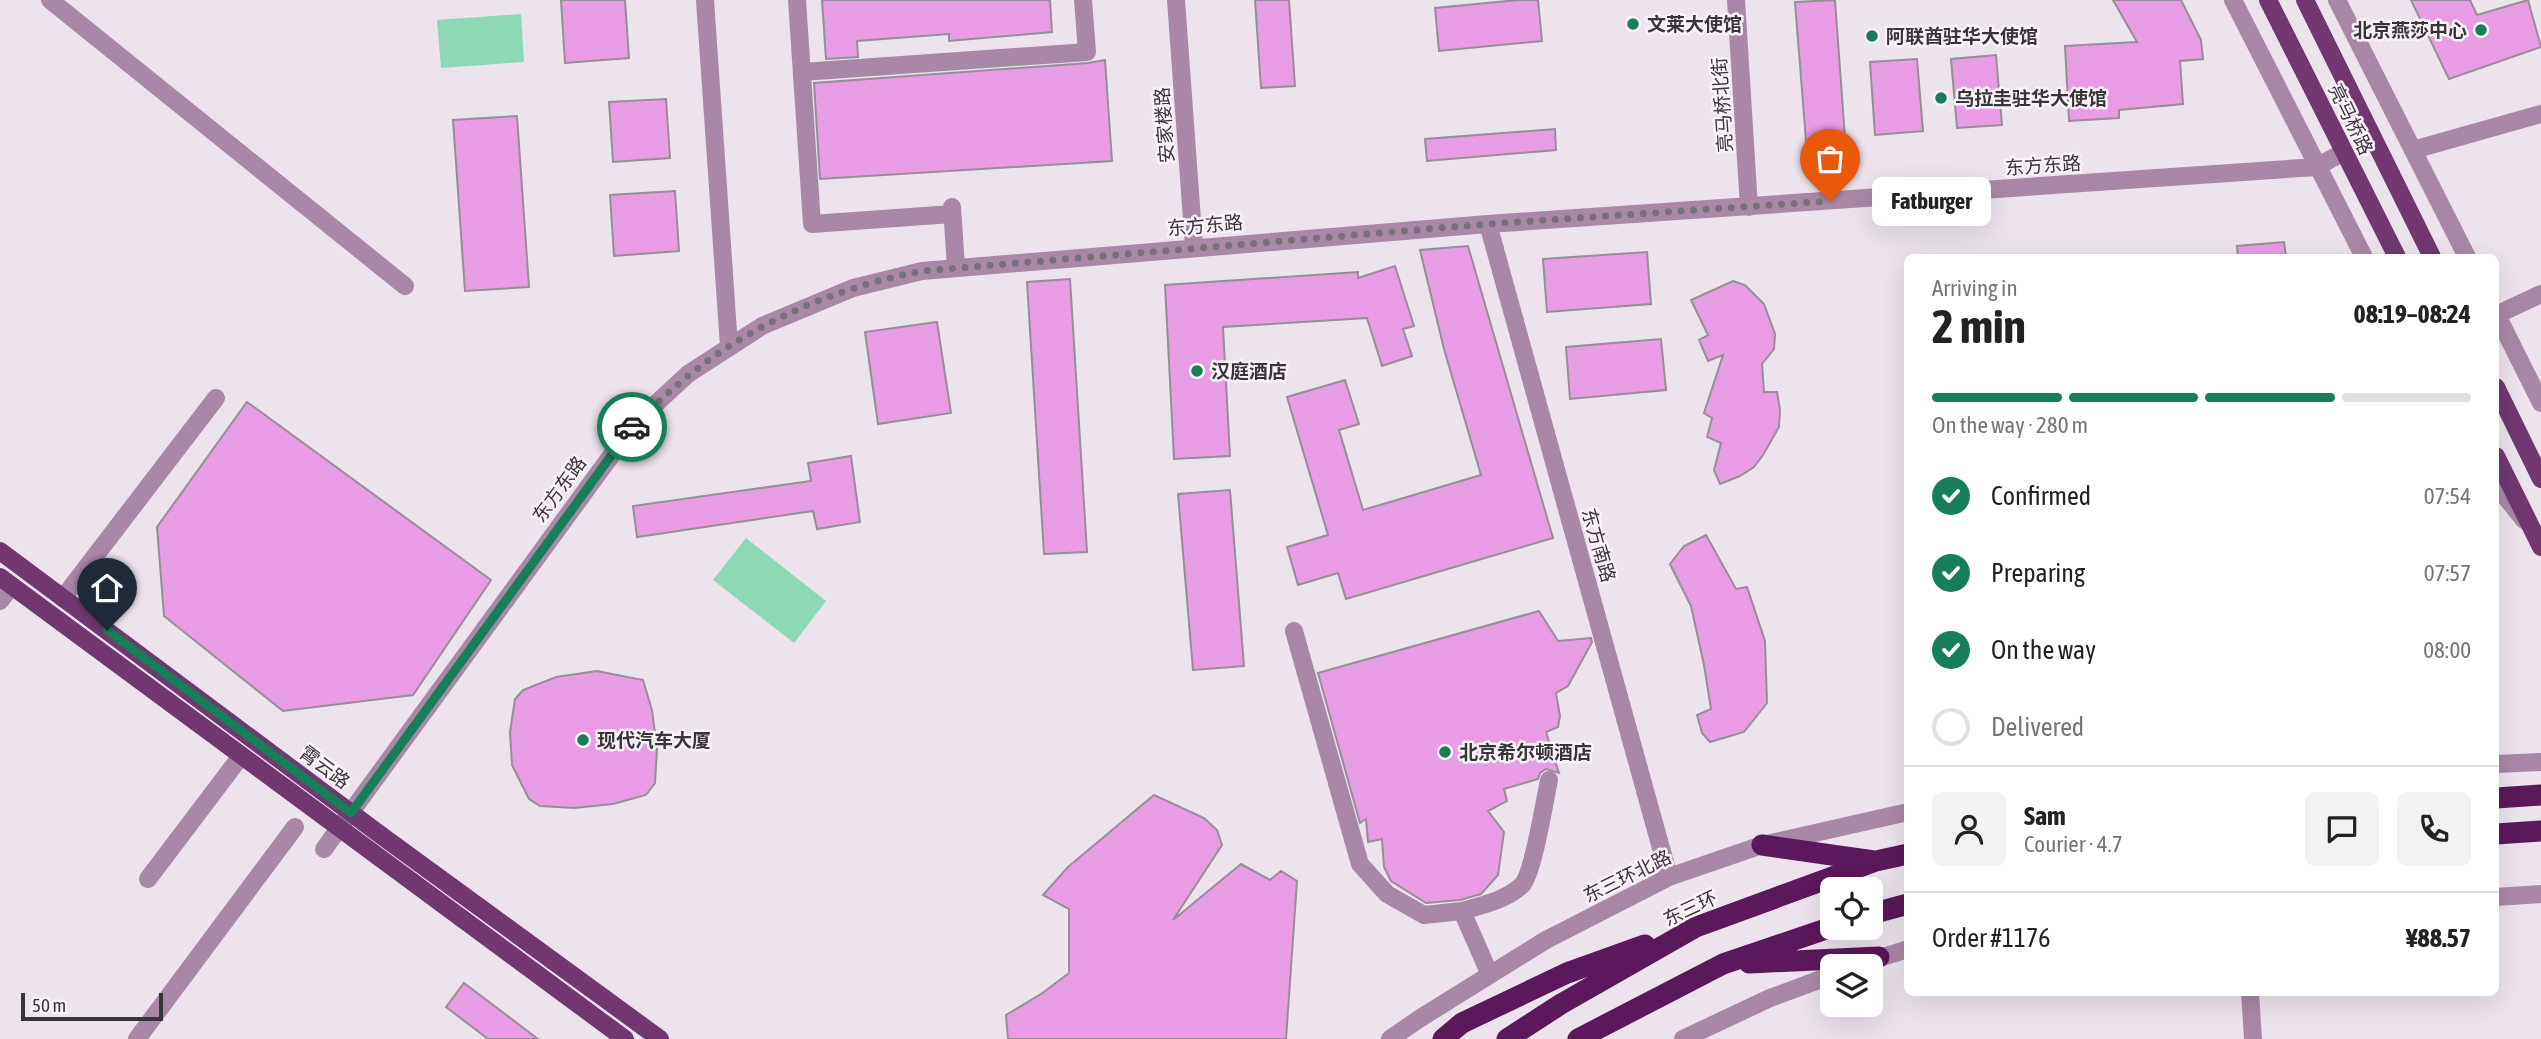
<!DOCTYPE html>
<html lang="en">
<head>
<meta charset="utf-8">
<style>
  :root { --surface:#fff; --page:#f2f2f2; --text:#222; --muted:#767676; --line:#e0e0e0; --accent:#167f59 }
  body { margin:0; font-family:"Asap Condensed","Noto Sans SC",sans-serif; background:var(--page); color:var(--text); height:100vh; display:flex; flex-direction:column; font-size:26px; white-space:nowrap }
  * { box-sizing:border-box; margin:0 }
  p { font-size:23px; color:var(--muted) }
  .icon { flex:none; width:38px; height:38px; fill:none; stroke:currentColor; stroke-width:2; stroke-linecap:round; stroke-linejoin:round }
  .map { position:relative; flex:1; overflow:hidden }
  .side { position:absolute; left:1904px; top:254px; width:595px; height:742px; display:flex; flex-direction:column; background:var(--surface); border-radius:10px; box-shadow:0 7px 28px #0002 }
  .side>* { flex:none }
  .fabs { position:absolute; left:1820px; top:877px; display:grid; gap:14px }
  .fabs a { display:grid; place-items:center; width:63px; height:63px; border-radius:10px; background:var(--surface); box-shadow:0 7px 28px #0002; font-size:35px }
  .scale { position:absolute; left:21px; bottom:18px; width:142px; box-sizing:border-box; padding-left:7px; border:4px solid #383538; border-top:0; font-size:19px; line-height:24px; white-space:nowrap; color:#383538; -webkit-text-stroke:5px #faf1f9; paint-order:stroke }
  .pin { position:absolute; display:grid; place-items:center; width:60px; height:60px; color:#fff; margin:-72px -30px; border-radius:50% 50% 50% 0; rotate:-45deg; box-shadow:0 0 7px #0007 }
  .pin .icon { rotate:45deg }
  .courier { position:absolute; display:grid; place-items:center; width:70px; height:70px; margin:-35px; border:5px solid #167f59; border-radius:50%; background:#fff; color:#222; box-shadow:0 2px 9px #0007 }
  .bubble { position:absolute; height:49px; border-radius:10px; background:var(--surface); box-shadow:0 7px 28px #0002; font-size:23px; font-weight:700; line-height:49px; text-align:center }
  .headline em { font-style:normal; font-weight:700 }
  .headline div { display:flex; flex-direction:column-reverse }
  .headline { display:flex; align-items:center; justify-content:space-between; height:119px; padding:0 28px }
  h1 { font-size:46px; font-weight:700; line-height:52px }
  .bar { display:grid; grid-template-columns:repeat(4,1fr); gap:10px 7px; align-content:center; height:84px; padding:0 28px }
  .bar i { height:9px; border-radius:5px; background:var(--line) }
  .bar .on { background:var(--accent) }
  .bar p { grid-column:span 4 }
  .line { display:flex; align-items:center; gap:18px; padding:0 28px; border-top:2px solid var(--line) }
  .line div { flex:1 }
  .round { display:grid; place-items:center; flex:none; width:74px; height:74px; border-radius:10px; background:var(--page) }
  ol { padding:0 28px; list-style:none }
  li { display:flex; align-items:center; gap:21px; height:77px }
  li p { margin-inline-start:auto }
  li .icon { padding:7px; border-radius:50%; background:var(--accent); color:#fff; stroke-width:4 }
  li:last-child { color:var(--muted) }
  li i { width:38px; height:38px; border:4px solid var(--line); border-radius:50% }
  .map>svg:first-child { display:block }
  .green { fill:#8dd9b5 }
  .building { fill:#e79ce4; stroke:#978e96; stroke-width:2 }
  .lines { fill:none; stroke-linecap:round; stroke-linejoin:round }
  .minor { stroke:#a888a6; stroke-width:18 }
  .major { stroke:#70386f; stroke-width:18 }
  .highway { stroke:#5b185a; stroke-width:21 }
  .done { stroke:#777277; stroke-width:7; stroke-dasharray:0 12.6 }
  .route { stroke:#167f59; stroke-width:9 }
  .poi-dot { fill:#167f59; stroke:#faf1f9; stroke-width:2.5 }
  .labels { text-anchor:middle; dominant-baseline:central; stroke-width:5; stroke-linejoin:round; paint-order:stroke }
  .poi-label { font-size:19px; font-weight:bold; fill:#383538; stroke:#faf1f9; text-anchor:start }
  .street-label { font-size:19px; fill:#383538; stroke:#faf1f9 }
</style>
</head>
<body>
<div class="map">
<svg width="2541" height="1039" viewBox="0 0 2541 1039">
  <rect width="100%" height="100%" fill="#ece3ec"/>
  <path class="green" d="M521,14L524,62L441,68L437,20Z
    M746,538L826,601L794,643L713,580Z"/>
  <path class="building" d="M561,0H625L629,58L565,63Z
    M822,0H1050L1052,32L949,41V34L857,41L858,57L826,59Z
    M1255,0H1289L1295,86L1261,88Z
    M1518,0H1538L1542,41L1439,51L1435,8Z
    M1835,0L1845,138L1806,141L1795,2Z
    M2113,0H2181L2201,40L2203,59L2180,61L2183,104L2119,110V118L2069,121L2065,46L2137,42Z
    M2411,0H2470L2477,15L2528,0L2541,47L2449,79Z
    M1996,55L2002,125L1957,128L1951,59Z
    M1917,59L1923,131L1875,135L1870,62Z
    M1105,60L1112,161L820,179L814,83L1088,63Z
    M666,99L670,158L613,162L609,102Z
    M517,116L529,287L465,291L453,120Z
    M1555,129L1556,150L1427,161L1425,139Z
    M675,191L679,251L614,256L610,195Z
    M2284,242L2286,257H2238L2237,246Z
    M1468,246L1553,538L1346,599L1338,573L1298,585L1287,547L1328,535L1287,397L1345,380L1359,424L1339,430L1363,510L1481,475L1444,349L1420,250Z
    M1647,252L1651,304L1547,312L1543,259Z
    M1395,266L1414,326L1403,329L1412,356L1382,366L1367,318L1223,327L1230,456L1174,459L1165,285L1358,272V278Z
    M1070,279L1087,552L1044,554L1027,282Z
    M1733,281L1745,285L1764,304L1775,334L1774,349L1762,364L1764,392H1777L1780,410L1779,427L1763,455L1754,467L1740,476L1720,484L1714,470L1721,443L1707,437L1712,418L1704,413L1723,355L1708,361L1699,340L1708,335L1691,300Z
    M937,322L951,413L878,424L865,332Z
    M1661,339L1666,390L1570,399L1566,347Z
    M247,402L491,580L413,695L283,711L164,616L157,527Z
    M851,456L860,522L817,529L813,511L637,537L633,506L811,481L808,463Z
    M1230,490L1244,666L1193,670L1178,494Z
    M1706,535L1736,589L1747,587L1765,641L1767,703L1744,732L1710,742L1702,733L1697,715L1711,709L1704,665L1691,606L1670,564L1684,546Z
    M1539,611L1558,641L1591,638L1592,642L1568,686L1556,693L1560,716L1558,727L1546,732L1559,773L1546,769L1540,773L1538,779L1504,789L1507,801L1488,811L1504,832L1498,875L1481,894L1460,900L1426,903L1391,881L1384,867L1382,839L1368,842L1366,819L1360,823L1318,673Z
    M597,671L643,680L652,710L657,749L655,783L646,795L613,804L574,808L540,806L529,799L512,765L510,732L515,699L523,690L556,677Z
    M1154,795L1204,818L1217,830L1222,845L1173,920L1241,864L1270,880L1281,871L1297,881L1286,1039H1008L1006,1015L1041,994L1069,973V909L1043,895L1068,867Z
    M464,983L538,1039H488L446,1007Z"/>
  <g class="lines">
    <path class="minor" d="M50,0L405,286
      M705,0L729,346
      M797,0L812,224L952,214
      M1176,0L1194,247
      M1736,0L1749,207
      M2233,0L2364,257
      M2337,0L2467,257
      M802,72L1087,52L1083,0
      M2413,150L2541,114
      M952,207L956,267
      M1488,224L1669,877
      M2496,313L2541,403
      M2496,315L2541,294
      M2496,485L2524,520
      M63,598L216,398
      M0,601L12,586
      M1294,631L1360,864L1387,894L1424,915L1462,911L1490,975
      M2496,764L2541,762
      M324,849L635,423L688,374L762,326L853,288L922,271L1488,224L2316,167L2344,152
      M148,879L241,756
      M2496,897L2541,894
      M1462,911C1483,905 1506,900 1522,885C1533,874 1545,799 1549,780
      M1867,962L1908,949
      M2250,992L2253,1039
      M137,1039L295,827
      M1390,1039L1419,1019L1546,940L1669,877L1762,845L1908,812
      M1683,1039L1770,998L1832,975"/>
    <path class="major" d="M2268,0L2397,257
      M2305,0L2432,257
      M2496,387L2541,479
      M2496,456L2541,547
      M0,551L382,836L660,1039
      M0,577L625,1039"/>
    <path class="highway" d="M2496,798L2541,795
      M2496,834L2541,831
      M1762,845L1874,861
      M1871,914L1908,904
      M1749,963L1879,957
      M1443,1039L1462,1023L1567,973L1645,945
      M1507,1039L1561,1004L1696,927L1876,861L1908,854
      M1578,1039L1723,964L1832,927"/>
  </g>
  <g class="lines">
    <path class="done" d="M632,427C641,415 655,405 667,394C738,329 828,289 922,271L1488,224L1830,201"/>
    <path class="route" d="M107,630L351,813L632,427"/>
  </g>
  <g class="poi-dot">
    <circle cx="1633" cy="24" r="7"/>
    <circle cx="2481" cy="30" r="7"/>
    <circle cx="1872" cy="36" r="7"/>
    <circle cx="1941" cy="98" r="7"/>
    <circle cx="1197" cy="371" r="7"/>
    <circle cx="583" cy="740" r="7"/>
    <circle cx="1445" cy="752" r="7"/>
  </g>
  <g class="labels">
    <g class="poi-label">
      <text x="1647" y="24">文莱大使馆</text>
      <text x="2467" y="30" text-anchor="end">北京燕莎中心</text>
      <text x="1886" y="36">阿联酋驻华大使馆</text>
      <text x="1955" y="98">乌拉圭驻华大使馆</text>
      <text x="1211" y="371">汉庭酒店</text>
      <text x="597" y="740">现代汽车大厦</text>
      <text x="1459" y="752">北京希尔顿酒店</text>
    </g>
    <g class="street-label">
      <text transform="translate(1722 105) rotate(-94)">亮马桥北街</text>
      <text transform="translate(2351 119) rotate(64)">亮马桥路</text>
      <text transform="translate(1164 125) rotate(-94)">安家楼路</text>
      <text transform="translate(2043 165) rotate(-4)">东方东路</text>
      <text transform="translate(1205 225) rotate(-5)">东方东路</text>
      <text transform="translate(559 489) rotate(-54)">东方东路</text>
      <text transform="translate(1599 545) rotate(74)">东方南路</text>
      <text transform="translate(325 767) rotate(37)">霄云路</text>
      <text transform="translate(1627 876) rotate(-26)">东三环北路</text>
      <text transform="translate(1690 908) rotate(-25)">东三环</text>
    </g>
  </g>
</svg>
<div class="fabs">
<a><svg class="icon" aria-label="locate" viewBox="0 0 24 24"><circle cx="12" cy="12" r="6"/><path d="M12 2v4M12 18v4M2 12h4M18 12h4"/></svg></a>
<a><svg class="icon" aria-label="layers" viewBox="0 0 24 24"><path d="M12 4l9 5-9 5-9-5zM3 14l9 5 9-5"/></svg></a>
</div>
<div class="scale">50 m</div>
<div class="pin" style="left:1830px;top:201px;background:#ea580c"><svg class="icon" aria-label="bag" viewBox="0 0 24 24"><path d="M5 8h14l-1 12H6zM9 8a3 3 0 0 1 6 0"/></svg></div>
<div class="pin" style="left:107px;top:630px;background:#1f2937"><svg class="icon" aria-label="home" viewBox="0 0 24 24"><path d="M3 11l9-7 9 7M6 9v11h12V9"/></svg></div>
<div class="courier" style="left:632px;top:427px"><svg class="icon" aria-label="car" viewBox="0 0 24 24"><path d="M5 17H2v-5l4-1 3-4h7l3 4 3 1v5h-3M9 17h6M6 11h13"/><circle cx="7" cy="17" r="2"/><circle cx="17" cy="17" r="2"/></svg></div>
<div class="bubble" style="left:1872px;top:177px;width:119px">Fatburger</div>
<section class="side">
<div class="headline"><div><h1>2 min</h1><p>Arriving in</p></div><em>08:19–08:24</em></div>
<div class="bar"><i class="on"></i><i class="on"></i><i class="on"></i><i></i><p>On the way · 280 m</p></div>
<ol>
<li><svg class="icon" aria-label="check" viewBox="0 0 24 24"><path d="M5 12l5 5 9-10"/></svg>Confirmed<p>07:54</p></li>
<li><svg class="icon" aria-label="check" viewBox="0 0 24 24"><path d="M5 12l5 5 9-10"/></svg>Preparing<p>07:57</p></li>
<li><svg class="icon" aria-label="check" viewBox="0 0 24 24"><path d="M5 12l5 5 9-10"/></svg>On the way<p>08:00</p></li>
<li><i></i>Delivered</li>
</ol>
<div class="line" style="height:126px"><a class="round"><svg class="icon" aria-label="person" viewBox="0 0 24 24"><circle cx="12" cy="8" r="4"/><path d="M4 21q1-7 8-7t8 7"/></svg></a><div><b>Sam</b><p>Courier · 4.7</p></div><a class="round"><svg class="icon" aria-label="chat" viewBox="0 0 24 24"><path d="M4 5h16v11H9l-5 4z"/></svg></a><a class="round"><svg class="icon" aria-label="phone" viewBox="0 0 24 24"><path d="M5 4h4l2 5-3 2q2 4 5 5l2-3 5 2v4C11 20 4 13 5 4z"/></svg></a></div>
<div class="line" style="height:91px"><div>Order #1176</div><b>¥88.57</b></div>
</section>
</div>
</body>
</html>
